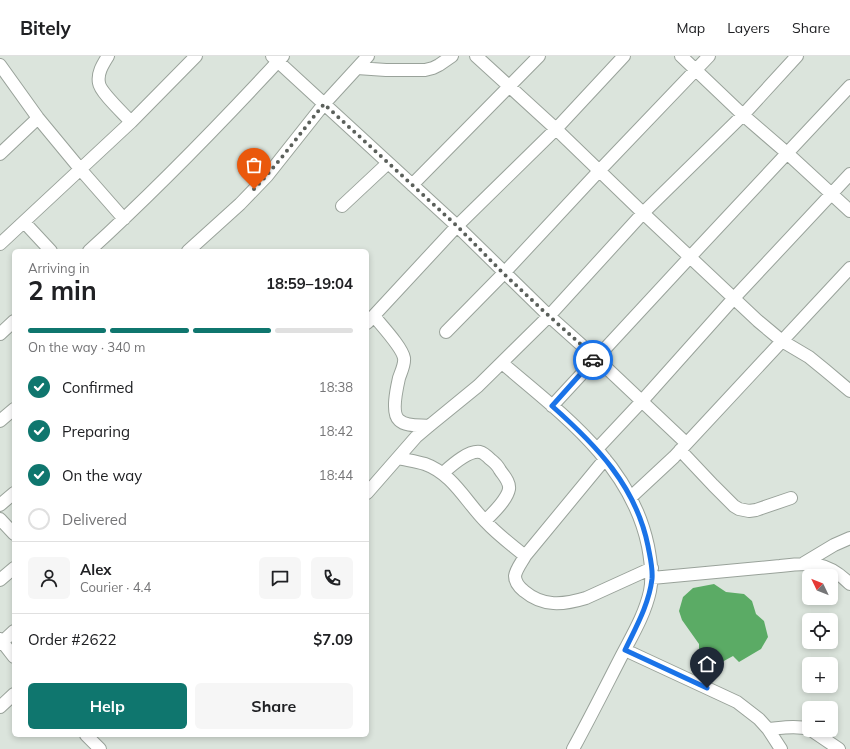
<!DOCTYPE html>
<html lang="en">
<head>
<meta charset="utf-8">
<style>
  :root { --surface:#fff; --page:#f6f6f6; --text:#202124; --muted:#757577; --line:#e0e0e0; --accent:#0f766e }
  body { margin:0; font-family:Mulish,sans-serif; background:var(--page); color:var(--text); height:100vh; display:flex; flex-direction:column; font-size:15px; white-space:nowrap }
  * { box-sizing:border-box; margin:0 }
  p { font-size:13px; color:var(--muted) }
  .icon { flex:none; width:22px; height:22px; fill:none; stroke:currentColor; stroke-width:2; stroke-linecap:round; stroke-linejoin:round }
  .map { position:relative; flex:1; overflow:hidden }
  .side { position:absolute; left:12px; top:193px; width:357px; height:488px; display:flex; flex-direction:column; background:var(--surface); border-radius:6px; box-shadow:0 2px 6px #0003 }
  .side>* { flex:none }
  .needle { width:26px; rotate:313deg }
  .fabs { position:absolute; left:802px; top:513px; display:grid; gap:8px }
  .fabs a { display:grid; place-items:center; width:36px; height:36px; border-radius:6px; background:var(--surface); box-shadow:0 2px 6px #0003; font-size:20px }
  .pin { position:absolute; display:grid; place-items:center; width:34px; height:34px; color:#fff; margin:-41px -17px; border-radius:50% 50% 50% 0; rotate:-45deg; box-shadow:0 0 4px #0007 }
  .pin .icon { rotate:45deg }
  .courier { position:absolute; display:grid; place-items:center; width:40px; height:40px; margin:-20px; border:3px solid #1a73e8; border-radius:50%; background:#fff; color:#222; box-shadow:0 1px 5px #0007 }
  .headline em { font-style:normal; font-weight:700 }
  .headline div { display:flex; flex-direction:column-reverse }
  .headline { display:flex; align-items:center; justify-content:space-between; height:68px; padding:0 16px }
  h1 { font-size:26px; font-weight:700; line-height:30px }
  .bar { display:grid; grid-template-columns:repeat(4,1fr); gap:6px 4px; align-content:center; height:48px; padding:0 16px }
  .bar i { height:5px; border-radius:3px; background:var(--line) }
  .bar .selected { background:var(--accent) }
  .bar p { grid-column:span 4 }
  .line { display:flex; align-items:center; gap:10px; padding:0 16px; border-top:1px solid var(--line) }
  .line div { flex:1 }
  .round { display:grid; place-items:center; flex:none; width:42px; height:42px; border-radius:6px; background:var(--page) }
  ol { padding:0 16px; list-style:none }
  li { display:flex; align-items:center; gap:12px; height:44px }
  li p { margin-inline-start:auto }
  li .icon { padding:4px; border-radius:50%; background:var(--accent); color:#fff; stroke-width:4 }
  li:last-child { color:var(--muted) }
  li i { width:22px; height:22px; border:2px solid var(--line); border-radius:50% }
  .action { display:flex; gap:8px; margin-top:auto; padding:8px 16px }
  .action a { flex:1; height:46px; border-radius:6px; background:var(--accent); color:#fff; font-size:16px; font-weight:700; line-height:46px; text-align:center }
  .action a+a { background:var(--page); color:var(--text) }
  header { display:flex; align-items:center; gap:24px; box-sizing:border-box; height:56px; padding:0 20px; background:var(--surface); border-bottom:1px solid var(--line) }
  header strong { font-size:19px }
  nav { display:flex; gap:22px; margin-inline-start:auto; font-size:14px }
  .map>svg:first-child { display:block }
  .water { fill:#5bab65 }
  .lines { fill:none; stroke-linecap:round; stroke-linejoin:round }
  .minor-casing { stroke:#99a29a; stroke-width:14 }
  .minor { stroke:#fff; stroke-width:12 }
  .done { stroke:#5b605b; stroke-width:4; stroke-dasharray:0 7.2 }
  .route { stroke:#1a73e8; stroke-width:5 }
</style>
</head>
<body>
<header>
<strong>Bitely</strong>
<nav><a>Map</a><a>Layers</a><a>Share</a></nav>
</header>
<div class="map">
<svg width="850" height="693" viewBox="0 0 850 693">
  <rect width="100%" height="100%" fill="#dbe4dc"/>
  <path class="water" d="M714,528L726,536L744,538L752,545L756,558L764,565L768,581L761,593L739,606L733,600L722,606L712,609L703,601L699,594V588L682,564L679,555L683,541L693,532Z"/>
  <g class="lines">
    <g class="minor-casing">
      <path id="minor" d="M108,0C103,8 97,17 99,27C100,36 124,58 131,66
        M272,0L457,170L549,260L596,302L686,387
        M476,0L556,73L643,157L758,265L782,285L809,301L825,314L850,335
        M681,0L743,59L787,97L850,155
        M0,9L38,62L81,114L124,163
        M357,12L386,14H425L433,12L439,9L452,0
        M0,98L38,62
        M412,129L539,0
        M342,150L388,107
        M24,166L51,195
        M0,188L131,66L196,0
        M89,195C157,133 221,67 283,0
        M188,195L240,148L267,120L324,48L368,0
        M374,260C381,269 402,291 404,302C405,308 401,316 399,322C397,331 391,357 399,364C406,371 420,369 429,370
        M367,267L457,170L556,73L624,0
        M446,276L504,217L599,115L709,0
        M0,278L14,265
        M502,307C562,358 631,408 648,490C651,506 653,520 650,535C645,558 633,578 622,599C606,630 590,662 573,693
        M552,350L690,201L850,30
        M0,365L14,353
        M597,393L642,345L734,242L850,118
        M680,394L713,429L734,450L739,453L749,455L756,454L791,442
        M398,402C406,404 416,405 425,408C453,418 466,446 486,466C498,479 512,489 525,500
        M605,403L525,500C522,506 516,513 515,520C515,527 519,531 524,535C543,551 563,549 586,542L652,512
        M443,417C451,410 468,394 480,396C484,397 487,400 490,403C494,406 498,410 500,414C504,420 510,426 509,433C507,444 492,458 485,465
        M367,437L416,381L429,370L478,330L549,260L643,157L743,59L797,0
        M631,441L674,401L850,212
        M0,449L14,437
        M0,463L14,478
        M804,507L834,489L850,482
        M652,522L780,510C811,506 827,505 850,528
        M0,524L14,512
        M0,583L14,601
        M0,588L14,575
        M625,594L737,646L759,663L768,673L781,693
        M0,651L14,638
        M768,673C781,672 796,669 809,673
        M811,674L839,693
        M86,679L100,693"/>
    </g>
    <use href="#minor" class="minor"/>
  </g>
  <g class="lines">
    <path class="done" d="M254,133C280,106 301,76 324,48L457,170L504,218L549,260L596,302L593,304"/>
    <path class="route" d="M593,304L552,350C596,389 636,430 648,490C650,501 653,512 652,523C649,548 636,571 625,594L707,632"/>
  </g>
</svg>
<div class="fabs">
<a><svg class="needle" viewBox="-14 -14 28 28"><path d="M0-13l5 13h-10z" fill="#e53935"/><path d="M0 13l5-13h-10z" fill="#757577"/></svg></a>
<a><svg class="icon" aria-label="locate" viewBox="0 0 24 24"><circle cx="12" cy="12" r="6"/><path d="M12 2v4M12 18v4M2 12h4M18 12h4"/></svg></a>
<a>+</a>
<a>−</a>
</div>
<div class="pin" style="left:254px;top:133px;background:#ea580c"><svg class="icon" aria-label="bag" viewBox="0 0 24 24"><path d="M5 8h14l-1 12H6zM9 8a3 3 0 0 1 6 0"/></svg></div>
<div class="pin" style="left:707px;top:632px;background:#1f2937"><svg class="icon" aria-label="home" viewBox="0 0 24 24"><path d="M3 11l9-7 9 7M6 9v11h12V9"/></svg></div>
<div class="courier" style="left:593px;top:304px"><svg class="icon" aria-label="car" viewBox="0 0 24 24"><path d="M5 17H2v-5l4-1 3-4h7l3 4 3 1v5h-3M9 17h6M6 11h13"/><circle cx="7" cy="17" r="2"/><circle cx="17" cy="17" r="2"/></svg></div>
<section class="side">
<div class="headline"><div><h1>2 min</h1><p>Arriving in</p></div><em>18:59–19:04</em></div>
<div class="bar"><i class="selected"></i><i class="selected"></i><i class="selected"></i><i></i><p>On the way · 340 m</p></div>
<ol>
<li><svg class="icon" aria-label="check" viewBox="0 0 24 24"><path d="M5 12l5 5 9-10"/></svg>Confirmed<p>18:38</p></li>
<li><svg class="icon" aria-label="check" viewBox="0 0 24 24"><path d="M5 12l5 5 9-10"/></svg>Preparing<p>18:42</p></li>
<li><svg class="icon" aria-label="check" viewBox="0 0 24 24"><path d="M5 12l5 5 9-10"/></svg>On the way<p>18:44</p></li>
<li><i></i>Delivered</li>
</ol>
<div class="line" style="height:72px"><a class="round"><svg class="icon" aria-label="person" viewBox="0 0 24 24"><circle cx="12" cy="8" r="4"/><path d="M4 21q1-7 8-7t8 7"/></svg></a><div><b>Alex</b><p>Courier · 4.4</p></div><a class="round"><svg class="icon" aria-label="chat" viewBox="0 0 24 24"><path d="M4 5h16v11H9l-5 4z"/></svg></a><a class="round"><svg class="icon" aria-label="phone" viewBox="0 0 24 24"><path d="M5 4h4l2 5-3 2q2 4 5 5l2-3 5 2v4C11 20 4 13 5 4z"/></svg></a></div>
<div class="line" style="height:52px"><div>Order #2622</div><b>$7.09</b></div>
<div class="action"><a>Help</a><a>Share</a></div>
</section>
</div>
</body>
</html>
